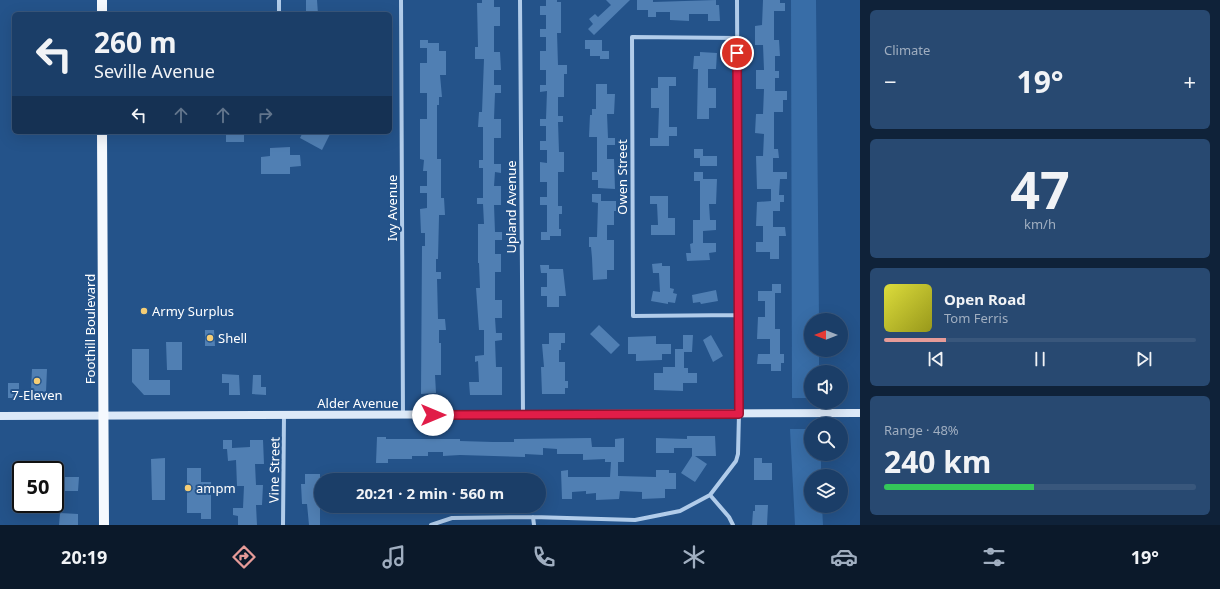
<!DOCTYPE html>
<meta charset="utf-8">
<style>
body{margin:0;font-family:"Noto Sans",sans-serif;background:#284971;color:#f1f3f6;height:100vh;display:flex;flex-direction:column;font-size:15px;white-space:nowrap}
*{box-sizing:border-box;margin:0}
p{font-size:13px;color:#a0aec0}
.icon{flex:none;width:22px;height:22px;fill:none;stroke:currentColor;stroke-width:2;stroke-linecap:round;stroke-linejoin:round}
.map{position:relative;flex:1;overflow:hidden}
.panel{display:flex;flex-direction:column;gap:10px;padding:10px;background:#0f2239;width:360px}
.panel>*{flex:none}
.guide{position:absolute;left:12px;top:12px;width:380px;height:122px;border-radius:6px;box-shadow:0 4px 16px #0002,0 0 0 1px #39577c;background:#1b3e68;color:#f1f3f6;overflow:hidden}
.needle{width:26px;rotate:270deg}
.buttons{position:absolute;left:804px;top:313px;display:grid;gap:8px}
.buttons a{display:grid;place-items:center;width:44px;height:44px;border-radius:50%;background:#1b3e68;box-shadow:0 4px 16px #0002,0 0 0 1px #39577c;font-size:20px}
.speed{position:absolute;left:12px;top:461px;display:flex;gap:8px;font-size:20px;font-weight:700;text-align:center}
.speed>*{display:grid;place-content:center;width:52px;height:52px;border-radius:50%;background:#1b3e68;box-shadow:0 4px 16px #0002,0 0 0 1px #39577c;line-height:1}
.speed .limit{border:2px solid #111;border-radius:6px;background:#fff;color:#111}
.pin{position:absolute;display:grid;place-items:center;width:34px;height:34px;color:#fff;margin:-17px;border:2px solid #fff;border-radius:50%;box-shadow:0 1px 4px #0007}
.me{position:absolute;width:44px;margin:-22px;rotate:90deg;stroke-linejoin:round;filter:drop-shadow(0 0 3px #0008)}
.turn{display:flex;align-items:center;gap:14px;height:84px;padding:0 16px;font-size:18px}
.turn .icon{width:52px;height:52px;stroke-width:2.5}
.turn b{display:block;font-size:28px;line-height:34px}
.lanes{display:flex;align-items:center;height:38px;padding:0 16px;background:#0003;justify-content:center;gap:20px;direction:ltr}
.lanes .off{opacity:.35}
.big{font-size:30px;font-weight:700;line-height:1.1}
.panel .card{flex:1;display:flex;flex-direction:column;justify-content:center;gap:6px;min-width:0;padding:0 14px;border-radius:6px;background:#284971}
.panel .dial{align-items:center;gap:0}
.dial b{font-size:52px;line-height:1}
.song{display:flex;align-items:center;gap:12px}
.cover{width:48px;height:48px;border-radius:6px;background:linear-gradient(135deg,hsl(60 70% 55%),hsl(60 70% 35%))}
.played{height:4px;border-radius:2px;background:linear-gradient(90deg,#e69b98 20%,#39577c 20%)}
.keys{display:flex;justify-content:space-around;direction:ltr}
.heat{display:flex;justify-content:space-between;align-items:center;font-size:22px;direction:ltr}
.charge{height:6px;border-radius:3px;background:linear-gradient(90deg,#34c759 48%,#39577c 0)}
.trip{position:absolute;left:314px;top:473px;width:232px;height:40px;border-radius:20px;background:#1b3e68;box-shadow:0 4px 16px #0002,0 0 0 1px #39577c;font-weight:700;line-height:40px;text-align:center}
.menu{display:flex;height:64px;justify-content:space-around;align-items:center;background:#0b192a;color:#a0aec0}
.menu .icon{width:28px;height:28px}
.menu .selected{color:#e69b98}
.menu b{font-size:18px;color:#f1f3f6}
main{display:flex;flex:1;min-height:0}
.map>svg:first-child{display:block}
.green{fill:#386da7}
.building{fill:#507fb3}
.lines{fill:none;stroke-linecap:round;stroke-linejoin:round}
.street{stroke:#b1ccea;stroke-width:4}
.secondary{stroke:#dce9f8;stroke-width:8}
.primary{stroke:#f5f9fe;stroke-width:10}
.route-casing{stroke:#92132f;stroke-width:10}
.route{stroke:#e11d48;stroke-width:7}
.poi-dot{fill:#f5cd75;stroke:#24538a;stroke-width:1.5}
.labels{text-anchor:middle;stroke-width:4;stroke-linejoin:round;paint-order:stroke}
.street-label{font-size:13px;fill:#fff;stroke:#24538a}
.poi-label{font-size:13px;fill:#fff;stroke:#24538a;text-anchor:start}
</style>
<main>
<div class="map">
<svg width="860" height="525" viewBox="0 0 860 525">
<rect width="100%" height="100%" fill="#24538a"/>
<path class="green" d="M791 0H816L819 320H811V350H819V372H811V398H792Z
M790 429H811V454H821V476H811V506H822L823 525H795Z"/>
<path class="building" d="M306 0H317L318 14H306Z
M482 0H494V7H500V26H494V52H500L501 70H494V85H501V93H495L494 119H501V138H494V164H501V173L495 172 494 186H501V205H494L495 232H502V240H495V254H501V272H495V300H502V318H495L496 333H502V340L495 341 496 367H502V395H470L469 382H479L478 361 475 362V356L484 355V330H479L476 288H480L479 263H478V224H484L483 204H477V198H483V168H479V160H483V127H478L479 112H482L484 59H475V47H478L477 3H482Z
M546 0H557V2H561V33H557L558 65H567V74H564V97H558V116H563V122H558L559 152H564V172H558V206H562V214H559V229H561V236H550V240H541V232H547V205H540V197H547V182H540V162L547 163V150H540V141H546V126H540V119H546L547 91 540 92V85H546V70H540V51H546V37H540V29H546V15H540V6H546Z
M606 0H630L594 35 588 29 593 24 589 19 595 14 598 17 611 5Z
M637 0H653V2L716 0V5H719L720 21H708V14H689V21L670 20V12H656V17H648V10H637Z
M763 0H780V3H785V11H774V40H779L780 56H775V71H779V78H775V91H787V100H783V112H774V149H778L779 158H773V172H787V179H780L779 195H784V202H780V211H773V227H785L786 236H779V259H770V252H756V242H763V226H756L757 202 771 201V189H757L756 156H763L764 134 755 133 756 114H763L764 89H756V70H764L763 45H755V26L762 25Z
M420 40H428V43H439V51H446V75H440L442 97H439V105H437V159H441V198H444L445 215H439V217L438 259H436V272H441V279H437L438 319H445L446 330H439V343H441V375H435L436 393 421 394 422 246H425V233H421L420 209 427 208V193H420V186H427V171H423L424 160 420 159V119H427V93H420V63H427V48H420Z
M585 40H602V51H609V59H600V56H590V49H585Z
M700 52 717 53 716 69H708V88H716V108H709V119H697L698 69H693L694 56H700Z
M658 77H676V86H669V127H677V136H669V146H650V138H658L659 108H651V88H658Z
M596 84H607V94H615L614 114H607L608 138H615V145H607V159H614L615 189 598 188V180H592V172H597V137H589L590 115H592V109H596Z
M226 132H244V142H226Z
M303 132H331L322 150 300 138Z
M290 147V155H300L301 166 290 167V174H261V157L270 156V148Z
M694 149H703V156H717V166H700V158H694Z
M694 172H703V179H717L716 204H709L710 220H716V230L703 231V243H716V252L709 253 710 260 687 261 686 253H691L690 244 693 243V220H700V181H694Z
M592 194H601V201H616V211H614V225H607V240H614V270H607V279L593 280 592 258 591 247H589V237H597L598 203 592 202Z
M650 196H668V218H675V235H651V225H658L657 204H650Z
M662 263V266H670V288L674 289 673 293 677 294 675 303 668 302V304L651 301 653 291 660 292 659 273H653L652 264Z
M540 265H549V269H563L566 296H559V307H547V296H541V287H547V273H541Z
M772 284H781V293H775V329H780V354H784V363H781V371H771V364H757L758 354H770V339H757L758 317H765V301H758V291H772Z
M716 290 718 301 701 304 700 302 693 303 692 295Z
M599 325 620 345 611 354 590 334Z
M205 330H214L215 346H205Z
M549 333H565V343H561V350H559V362H565V381H568V388H565V394H542L541 367H544L542 344H549Z
M683 335H693L692 352H684V368H688V373H697V383H683V391L654 390V373H663V367H675V349H683Z
M711 335 723 356 713 362 703 340Z
M656 336V344H671V354H662V360L636 361V354H628V337Z
M166 342H182V370H167Z
M132 349H149V380H170V395H144L132 382Z
M32 369H47L46 392 31 391Z
M222 374 239 375 240 395H229V383H222Z
M253 375H261V387H266V395L252 394Z
M8 383H19V398H8Z
M687 436H715L716 456H695L707 464 695 482 681 473 692 456V448H674V453H656V438L687 439Z
M377 437H386V439H460V441L493 442H514V439L591 438 592 447H615V439L624 438V462H618V476L656 477V470H669V473H676V489H665V498L642 499V492L620 491 619 499 596 500V493L586 494V491L572 492V499H562L561 471 568 470V477H610L611 462H605V459L583 460V454H557V449L543 448V455L525 454V457L460 455 443 456V452H428V456H412V459H388V463H376Z
M223 440H232V448L250 447V440H263L264 464H255L256 485H263L262 505H256L257 525H238V516L233 515V508H243L244 486H237L236 460 228 461 227 449H223Z
M165 458V500H152L151 459Z
M754 458H762V463H772V480H754Z
M187 468H201V482H211V519H201V513H187Z
M305 474H320V525H309L307 504H302L301 484H305Z
M55 477H79L78 491H55Z
M755 505H768L767 525H752L753 511H755Z
M60 513 78 514V525H59Z"/>
<g class="lines">
<path class="street" d="M279 0V14
M401 0 403 415
M520 0 523 414
M737 38 632 37 633 316 738 315
M710 495 729 517 733 525
M533 517 534 525
M283 525 284 415
M431 525 452 518 533 517 635 520 680 511 710 495 736 461 738 454 739 414 737 0"/>
<path class="secondary" d="M0 416 860 413"/>
<path class="primary" d="M102 0V14
M102 132 104 525"/>
</g>
<g class="lines">
<g class="route-casing">
<path id="route" d="M433 415 739 414 737 53"/>
</g>
<use href="#route" class="route"/>
</g>
<g class="poi-dot">
<circle cx="144" cy="311" r="4"/>
<circle cx="210" cy="338" r="4"/>
<circle cx="37" cy="381" r="4"/>
<circle cx="188" cy="488" r="4"/>
</g>
<g class="labels">
<g class="street-label">
<text transform="translate(622 177) rotate(-90)" y="5">Owen Street</text>
<text transform="translate(511 207) rotate(-90)" y="5">Upland Avenue</text>
<text transform="translate(392 208) rotate(-90)" y="5">Ivy Avenue</text>
<text transform="translate(90 329) rotate(-90)" y="5">Foothill Boulevard</text>
<text x="358" y="408">Alder Avenue</text>
<text transform="translate(274 470) rotate(-89)" y="5">Vine Street</text>
</g>
<g class="poi-label">
<text x="152" y="316">Army Surplus</text>
<text x="218" y="343">Shell</text>
<text x="37" y="400" text-anchor="middle">7-Eleven</text>
<text x="196" y="493">ampm</text>
</g>
</g>
</svg>
<div class="buttons">
<a><svg class="needle" viewBox="-14 -14 28 28"><path d="M0-13l5 13h-10z" fill="#e53935"/><path d="M0 13l5-13h-10z" fill="#a0aec0"/></svg></a>
<a><svg class="icon" aria-label="sound" viewBox="0 0 24 24"><path d="M4 9h4l5-4v14l-5-4H4zM17 9q2 3 0 6"/></svg></a>
<a><svg class="icon" aria-label="search" viewBox="0 0 24 24"><circle cx="10" cy="10" r="6"/><path d="M15 15l6 6"/></svg></a>
<a><svg class="icon" aria-label="layers" viewBox="0 0 24 24"><path d="M12 4l9 5-9 5-9-5zM3 14l9 5 9-5"/></svg></a>
</div>
<div class="speed"><div class="limit">50</div></div>
<div class="pin" style="left:737px;top:53px;background:#d93025"><svg class="icon" aria-label="arrive" viewBox="0 0 24 24"><path d="M6 21V4h12l-3 4 3 4H6"/></svg></div>
<svg class="me" style="left:433px;top:415px" viewBox="-20 -20 40 40"><circle r="19" fill="#fff"/><path d="M0-13L10 11 0 6-10 11z" fill="#e11d48"/></svg>
<div class="trip">20:21 · 2 min · 560 m</div>
<div class="guide">
<div class="turn"><svg class="icon" aria-label="left" viewBox="0 0 24 24"><path d="M17 20v-9H6M10 6l-5 5 5 5"/></svg><div><b>260 m</b>Seville Avenue</div></div>
<div class="lanes"><svg class="icon" aria-label="left" viewBox="0 0 24 24"><path d="M17 20v-9H6M10 6l-5 5 5 5"/></svg><svg class="icon off" aria-label="ahead" viewBox="0 0 24 24"><path d="M12 20V5M6 11l6-6 6 6"/></svg><svg class="icon off" aria-label="ahead" viewBox="0 0 24 24"><path d="M12 20V5M6 11l6-6 6 6"/></svg><svg class="icon off" aria-label="right" viewBox="0 0 24 24"><path d="M7 20v-9h11M14 6l5 5-5 5"/></svg></div>
</div>
</div>
<section class="panel">
<div class="card"><p>Climate</p>
<div class="heat"><a>−</a><b class="big">19°</b><a>+</a></div>
</div>
<div class="card dial"><b>47</b><p>km/h</p></div>
<div class="card">
<div class="song"><i class="cover"></i><div><b>Open Road</b><p>Tom Ferris</p></div></div>
<div class="played"></div>
<div class="keys"><svg class="icon" aria-label="previous" viewBox="0 0 24 24"><path d="M18 5L8 12l10 7zM5 5v14"/></svg><svg class="icon" aria-label="pause" viewBox="0 0 24 24"><path d="M8 5v14M16 5v14"/></svg><svg class="icon" aria-label="next" viewBox="0 0 24 24"><path d="M6 5l10 7-10 7zM19 5v14"/></svg></div>
</div>
<div class="card"><p>Range · 48%</p><b class="big">240 km</b><div class="charge"></div></div>
</section>
</main>
<nav class="menu">
<b>20:19</b>
<svg class="icon selected" aria-label="directions" viewBox="0 0 24 24"><path d="M12 3l9 9-9 9-9-9zM9 14v-3h6M13 9l2 2-2 2"/></svg>
<svg class="icon" aria-label="music" viewBox="0 0 24 24"><path d="M9 18V5l10-2v13"/><circle cx="6" cy="18" r="3"/><circle cx="16" cy="16" r="3"/></svg>
<svg class="icon" aria-label="phone" viewBox="0 0 24 24"><path d="M5 4h4l2 5-3 2q2 4 5 5l2-3 5 2v4C11 20 4 13 5 4z"/></svg>
<svg class="icon" aria-label="climate" viewBox="0 0 24 24"><path d="M12 3v18M4 7l16 10M4 17L20 7"/></svg>
<svg class="icon" aria-label="car" viewBox="0 0 24 24"><path d="M5 17H2v-5l4-1 3-4h7l3 4 3 1v5h-3M9 17h6M6 11h13"/><circle cx="7" cy="17" r="2"/><circle cx="17" cy="17" r="2"/></svg>
<svg class="icon" aria-label="filters" viewBox="0 0 24 24"><path d="M4 7h16M4 17h16"/><circle cx="9" cy="7" r="2"/><circle cx="15" cy="17" r="2"/></svg>
<b>19°</b>
</nav>
